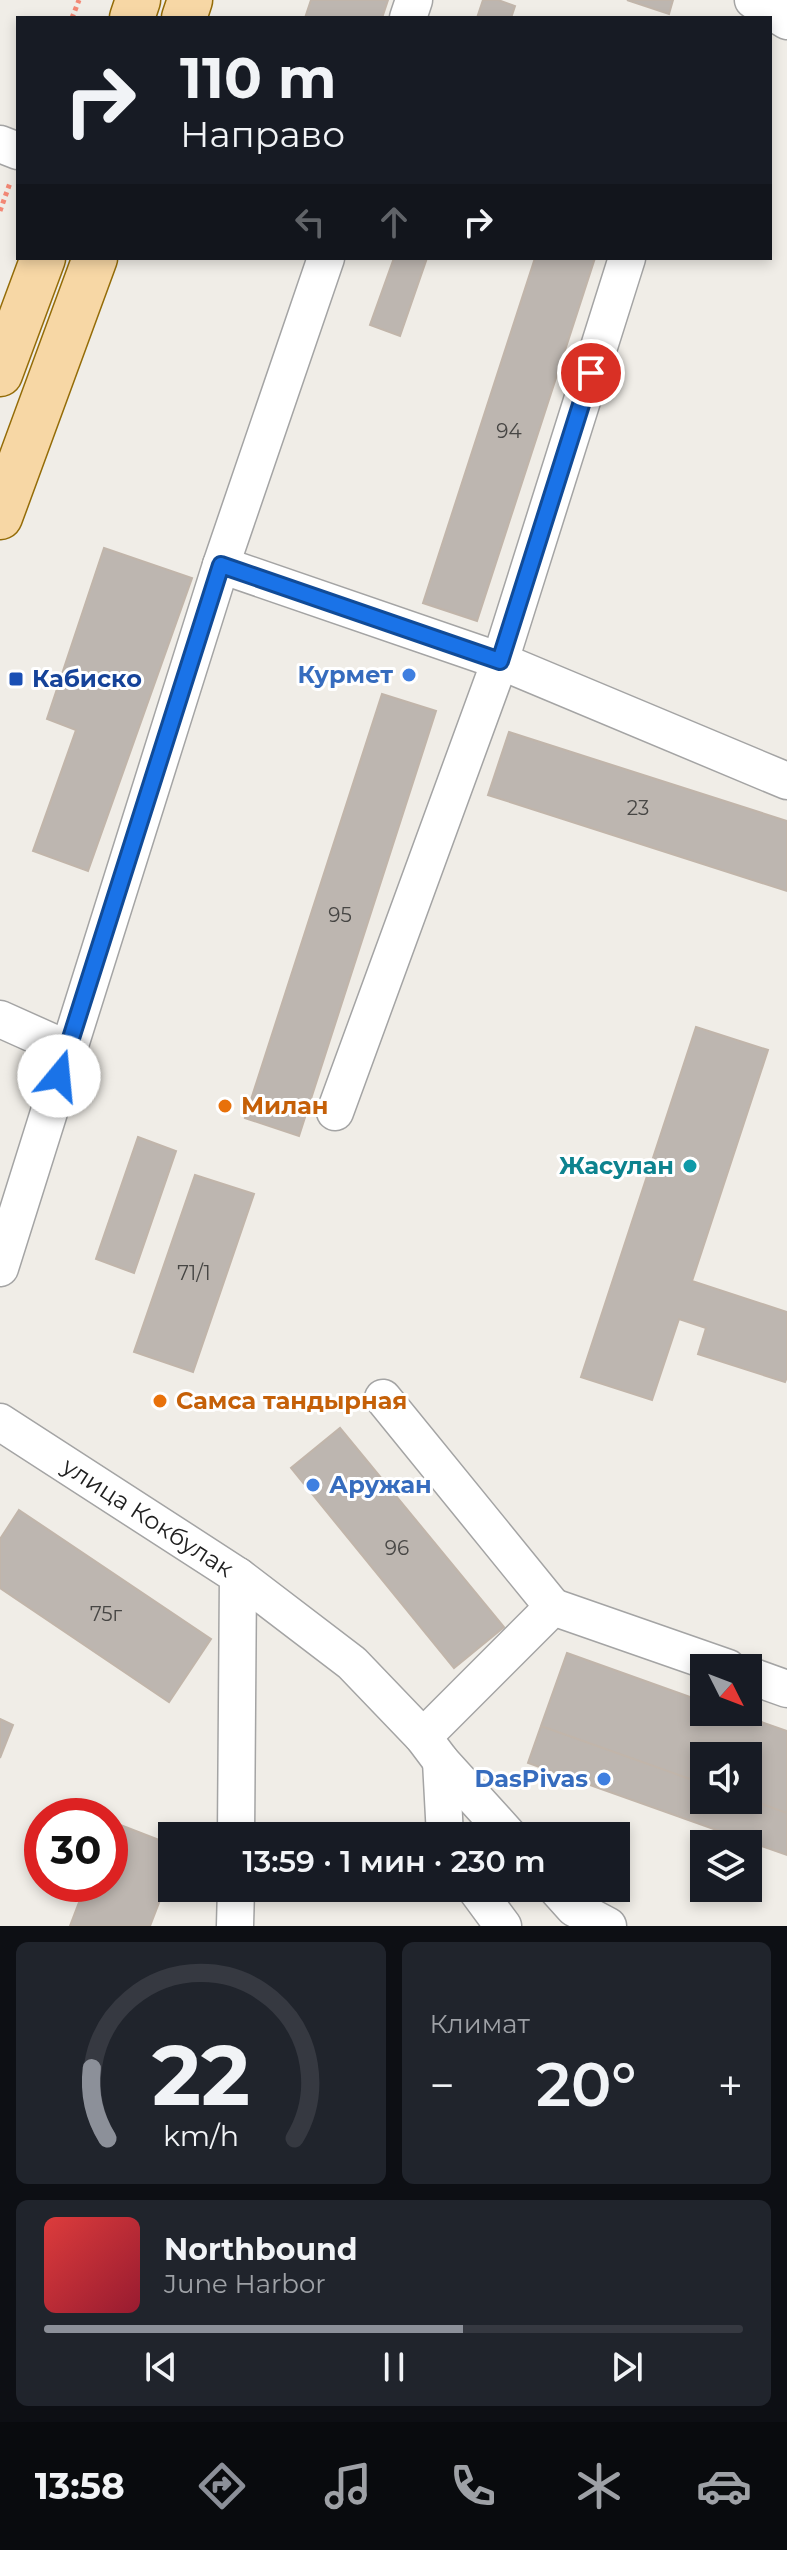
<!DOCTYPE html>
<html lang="ru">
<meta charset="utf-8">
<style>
body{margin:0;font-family:Montserrat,sans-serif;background:#20242c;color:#f1f3f6;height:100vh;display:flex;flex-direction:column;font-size:30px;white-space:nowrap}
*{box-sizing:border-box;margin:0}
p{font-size:26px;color:#9ea1a6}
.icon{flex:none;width:44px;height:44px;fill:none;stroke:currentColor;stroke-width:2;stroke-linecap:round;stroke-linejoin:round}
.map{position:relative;height:1926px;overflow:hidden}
.details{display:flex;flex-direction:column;gap:16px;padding:16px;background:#0d0f14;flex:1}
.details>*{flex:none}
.hud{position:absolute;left:16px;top:16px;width:756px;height:244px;border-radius:0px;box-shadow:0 4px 12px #0003;background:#171b24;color:#f1f3f6;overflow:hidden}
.needle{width:52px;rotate:132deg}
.tools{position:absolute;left:690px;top:1654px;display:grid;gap:16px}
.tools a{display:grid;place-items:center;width:72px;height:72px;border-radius:0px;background:#171b24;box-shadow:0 4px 12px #0003;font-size:40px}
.speed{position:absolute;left:24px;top:1798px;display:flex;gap:16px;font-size:40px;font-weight:700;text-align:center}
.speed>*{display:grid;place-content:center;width:104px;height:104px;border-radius:50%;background:#171b24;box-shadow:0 4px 12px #0003;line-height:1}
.speed .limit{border:12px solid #d22;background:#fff;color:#111}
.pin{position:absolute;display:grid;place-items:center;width:68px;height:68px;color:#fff;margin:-34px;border:4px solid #fff;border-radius:50%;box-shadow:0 2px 8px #0007}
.me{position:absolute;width:88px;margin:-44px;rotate:17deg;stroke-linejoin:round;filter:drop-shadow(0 0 6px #0008)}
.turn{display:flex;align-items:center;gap:28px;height:168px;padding:0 32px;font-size:36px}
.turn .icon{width:104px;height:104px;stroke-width:2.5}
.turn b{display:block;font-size:56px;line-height:68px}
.lanes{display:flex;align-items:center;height:76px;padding:0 32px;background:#0003;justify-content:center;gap:40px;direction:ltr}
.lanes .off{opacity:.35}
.big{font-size:60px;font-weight:600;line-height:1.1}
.details .card{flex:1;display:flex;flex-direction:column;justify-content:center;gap:12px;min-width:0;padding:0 28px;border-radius:12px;background:#20242c}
.details .dial{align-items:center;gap:0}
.dial svg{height:208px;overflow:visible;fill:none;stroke:#363941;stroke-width:7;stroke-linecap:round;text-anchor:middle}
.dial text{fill:#f1f3f6;stroke:none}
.song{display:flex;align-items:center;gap:24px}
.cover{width:96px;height:96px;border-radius:12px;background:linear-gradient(135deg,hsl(0 70% 55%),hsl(350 70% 35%))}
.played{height:8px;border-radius:4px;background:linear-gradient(90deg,#8c9099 60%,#363941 60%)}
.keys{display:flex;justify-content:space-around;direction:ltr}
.heat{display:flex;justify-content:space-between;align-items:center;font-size:44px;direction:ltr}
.details .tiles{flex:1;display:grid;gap:16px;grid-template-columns:1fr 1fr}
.card:last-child{grid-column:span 2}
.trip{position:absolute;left:158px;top:1822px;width:472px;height:80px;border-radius:0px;background:#171b24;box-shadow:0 4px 12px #0003;font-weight:600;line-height:80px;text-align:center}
.tabs{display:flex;height:128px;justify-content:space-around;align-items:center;background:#090b0e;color:#9ea1a6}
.tabs .icon{width:56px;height:56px}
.tabs .active{color:#8c9099}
.tabs b{font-size:36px;color:#f1f3f6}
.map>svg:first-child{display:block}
.building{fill:#bdb6b0;stroke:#c1b5aa;stroke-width:2}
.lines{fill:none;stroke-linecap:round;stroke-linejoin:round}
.minor-casing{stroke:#a4a4a4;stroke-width:39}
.major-casing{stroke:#946c08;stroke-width:47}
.path{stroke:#f38875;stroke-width:5;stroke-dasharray:4 4;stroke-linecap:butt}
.minor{stroke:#fff;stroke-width:36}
.major{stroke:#f7d7a5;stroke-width:44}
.route-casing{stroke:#114b97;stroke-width:20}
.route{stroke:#1a73e8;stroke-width:14}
.shop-dot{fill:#3f7fe0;stroke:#fff;stroke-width:3}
.transit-dot{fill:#1a4fb4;stroke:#fff;stroke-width:3}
.food-dot{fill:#e8710a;stroke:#fff;stroke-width:3}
.culture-dot{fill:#0f9aa8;stroke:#fff;stroke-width:3}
.labels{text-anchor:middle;stroke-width:6;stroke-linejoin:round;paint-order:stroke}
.number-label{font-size:20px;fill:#474644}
.shop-label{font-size:24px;font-weight:bold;fill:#366cbe;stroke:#fff;text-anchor:end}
.transit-label{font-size:24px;font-weight:bold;fill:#164399;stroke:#fff;text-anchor:start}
.food-label{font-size:24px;font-weight:bold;fill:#c56008;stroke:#fff;text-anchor:start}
.culture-label{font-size:24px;font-weight:bold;fill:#0d838f;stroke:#fff;text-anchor:end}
.street-label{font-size:24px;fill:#202020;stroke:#fff}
</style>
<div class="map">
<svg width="787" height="1926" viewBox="0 0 787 1926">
<rect width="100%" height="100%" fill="#f0ede7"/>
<path class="building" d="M311 0H388L382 18H305Z
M483 0H498L515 6 511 18H477Z
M627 0H673L669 14Z
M394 258H427L400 336 370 325Z
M535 258H595L477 621 423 603Z
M104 548 192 578 88 871 33 851 76 730 47 719Z
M382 694 436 711 299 1136 245 1118Z
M509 732 787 821V891L488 795Z
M696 1027 768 1050 692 1281 787 1312V1377L785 1382 698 1354 706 1328 679 1319 652 1400 581 1377Z
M138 1137 176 1151 134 1273 96 1259Z
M195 1175 254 1194 193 1372 134 1352Z
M340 1428 504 1627 454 1668 291 1468Z
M19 1510 211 1639 169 1702 0 1588V1539Z
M567 1653 704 1702V1712H733L787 1731V1813L748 1799V1756H704V1784L541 1726Z
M0 1719 13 1725 0 1758Z
M541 1726 704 1784V1800L748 1799 787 1813V1855L528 1763Z
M110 1821 172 1845V1869L150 1926H70L86 1884H110Z"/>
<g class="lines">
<g class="minor-casing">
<g id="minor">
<path d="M753 0 787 21"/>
<path d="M408 18 414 0"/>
<path d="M0 144 18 151"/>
<path d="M221 565 500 661 787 781"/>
<path d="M0 1019 67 1049"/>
<path d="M335 1112 500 661 627 258"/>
<path d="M0 1268 221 565 326 258"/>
<path d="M383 1398 553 1607"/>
<path id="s1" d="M0 1422 238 1576 236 1836"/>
<path d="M238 1576 352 1663 423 1737 441 1761 509 1836"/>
<path d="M748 1675 787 1689"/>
<path d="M423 1737 553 1607 728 1668"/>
<path d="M441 1761 445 1836"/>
<path d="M475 1888 503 1926"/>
<path d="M556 1888 574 1908 608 1926"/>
<path d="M235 1926 236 1888"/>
</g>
</g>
<g class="major-casing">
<path id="major" d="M132 18 138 0
M184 18 190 0
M0 374 43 258
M0 517 95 258"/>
</g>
<path class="path" d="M72 18 79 0
M0 211 10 183"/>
<use href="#minor" class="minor"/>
<use href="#major" class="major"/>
</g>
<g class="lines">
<g class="route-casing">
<path id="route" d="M59 1076 221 565 500 661 591 373"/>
</g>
<use href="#route" class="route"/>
</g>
<g class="shop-dot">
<circle cx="409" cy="675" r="8"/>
<circle cx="313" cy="1485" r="8"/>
<circle cx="604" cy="1779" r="8"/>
</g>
<rect class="transit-dot" x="8" y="671" width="16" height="16" rx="4"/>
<g class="food-dot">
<circle cx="225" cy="1106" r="8"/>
<circle cx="160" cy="1401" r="8"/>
</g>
<circle class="culture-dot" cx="690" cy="1166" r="8"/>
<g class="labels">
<g class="number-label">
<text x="509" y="438">94</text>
<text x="638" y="815">23</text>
<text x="340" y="922">95</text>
<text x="194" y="1280">71/1</text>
<text x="397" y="1555">96</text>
<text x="106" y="1621">75г</text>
</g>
<g class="shop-label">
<text x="393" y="683">Курмет</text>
<text x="329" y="1493" text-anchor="start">Аружан</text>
<text x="588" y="1787">DasPivas</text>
</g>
<g class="transit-label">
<text x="32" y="687">Кабиско</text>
</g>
<g class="food-label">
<text x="241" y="1114">Милан</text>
<text x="176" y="1409">Самса тандырная</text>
</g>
<g class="culture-label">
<text x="674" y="1174">Жасулан</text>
</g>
<g class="street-label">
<text dy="8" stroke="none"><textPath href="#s1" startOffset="176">улица Кокбулак</textPath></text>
</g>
</g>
</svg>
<div class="tools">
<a><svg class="needle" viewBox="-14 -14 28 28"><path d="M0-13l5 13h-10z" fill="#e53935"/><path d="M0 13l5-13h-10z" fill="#9ea1a6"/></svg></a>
<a><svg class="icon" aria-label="sound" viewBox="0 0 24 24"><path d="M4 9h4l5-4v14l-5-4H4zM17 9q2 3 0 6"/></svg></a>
<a><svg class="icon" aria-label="layers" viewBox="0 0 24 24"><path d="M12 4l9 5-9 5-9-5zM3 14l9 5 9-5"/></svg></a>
</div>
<div class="speed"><div class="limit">30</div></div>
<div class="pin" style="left:591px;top:373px;background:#d93025"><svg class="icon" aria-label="arrive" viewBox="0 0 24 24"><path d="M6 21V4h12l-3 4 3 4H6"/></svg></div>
<svg class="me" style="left:59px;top:1076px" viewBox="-20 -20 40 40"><circle r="19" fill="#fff"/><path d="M0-13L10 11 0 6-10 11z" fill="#1a73e8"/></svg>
<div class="trip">13:59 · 1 мин · 230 m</div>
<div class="hud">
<div class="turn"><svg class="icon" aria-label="right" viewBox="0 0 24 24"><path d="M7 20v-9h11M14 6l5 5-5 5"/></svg><div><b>110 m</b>Направо</div></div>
<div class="lanes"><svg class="icon off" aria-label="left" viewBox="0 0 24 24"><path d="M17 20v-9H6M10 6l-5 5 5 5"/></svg><svg class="icon off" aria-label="ahead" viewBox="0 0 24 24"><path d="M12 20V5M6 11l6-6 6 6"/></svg><svg class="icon" aria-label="right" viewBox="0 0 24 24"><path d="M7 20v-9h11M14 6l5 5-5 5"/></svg></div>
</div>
</div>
<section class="details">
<div class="tiles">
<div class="card dial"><svg viewBox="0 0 100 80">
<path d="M14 69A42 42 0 1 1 86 69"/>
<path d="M14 69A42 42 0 0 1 8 42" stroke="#8c9099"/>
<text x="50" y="56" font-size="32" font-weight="700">22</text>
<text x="50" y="72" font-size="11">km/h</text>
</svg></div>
<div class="card"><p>Климат</p>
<div class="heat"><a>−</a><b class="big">20°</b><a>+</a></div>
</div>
<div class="card">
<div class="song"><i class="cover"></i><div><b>Northbound</b><p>June Harbor</p></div></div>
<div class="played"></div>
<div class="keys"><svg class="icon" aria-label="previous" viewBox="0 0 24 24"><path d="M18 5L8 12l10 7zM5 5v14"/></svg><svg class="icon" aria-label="pause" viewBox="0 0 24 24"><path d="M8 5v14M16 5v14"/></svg><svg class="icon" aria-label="next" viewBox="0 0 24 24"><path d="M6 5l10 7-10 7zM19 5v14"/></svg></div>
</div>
</div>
</section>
<nav class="tabs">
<b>13:58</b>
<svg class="icon active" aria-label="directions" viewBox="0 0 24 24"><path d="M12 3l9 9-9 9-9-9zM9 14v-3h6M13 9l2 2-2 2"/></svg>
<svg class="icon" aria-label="music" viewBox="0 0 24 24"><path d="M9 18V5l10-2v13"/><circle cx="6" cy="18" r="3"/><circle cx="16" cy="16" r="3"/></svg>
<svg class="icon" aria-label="phone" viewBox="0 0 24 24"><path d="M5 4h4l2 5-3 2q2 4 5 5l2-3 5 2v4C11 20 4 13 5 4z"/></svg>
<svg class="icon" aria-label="climate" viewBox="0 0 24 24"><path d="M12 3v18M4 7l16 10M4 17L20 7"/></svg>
<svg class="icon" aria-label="car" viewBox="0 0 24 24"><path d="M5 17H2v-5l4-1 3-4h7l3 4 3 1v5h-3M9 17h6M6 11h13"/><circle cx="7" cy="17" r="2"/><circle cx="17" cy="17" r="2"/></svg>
</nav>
